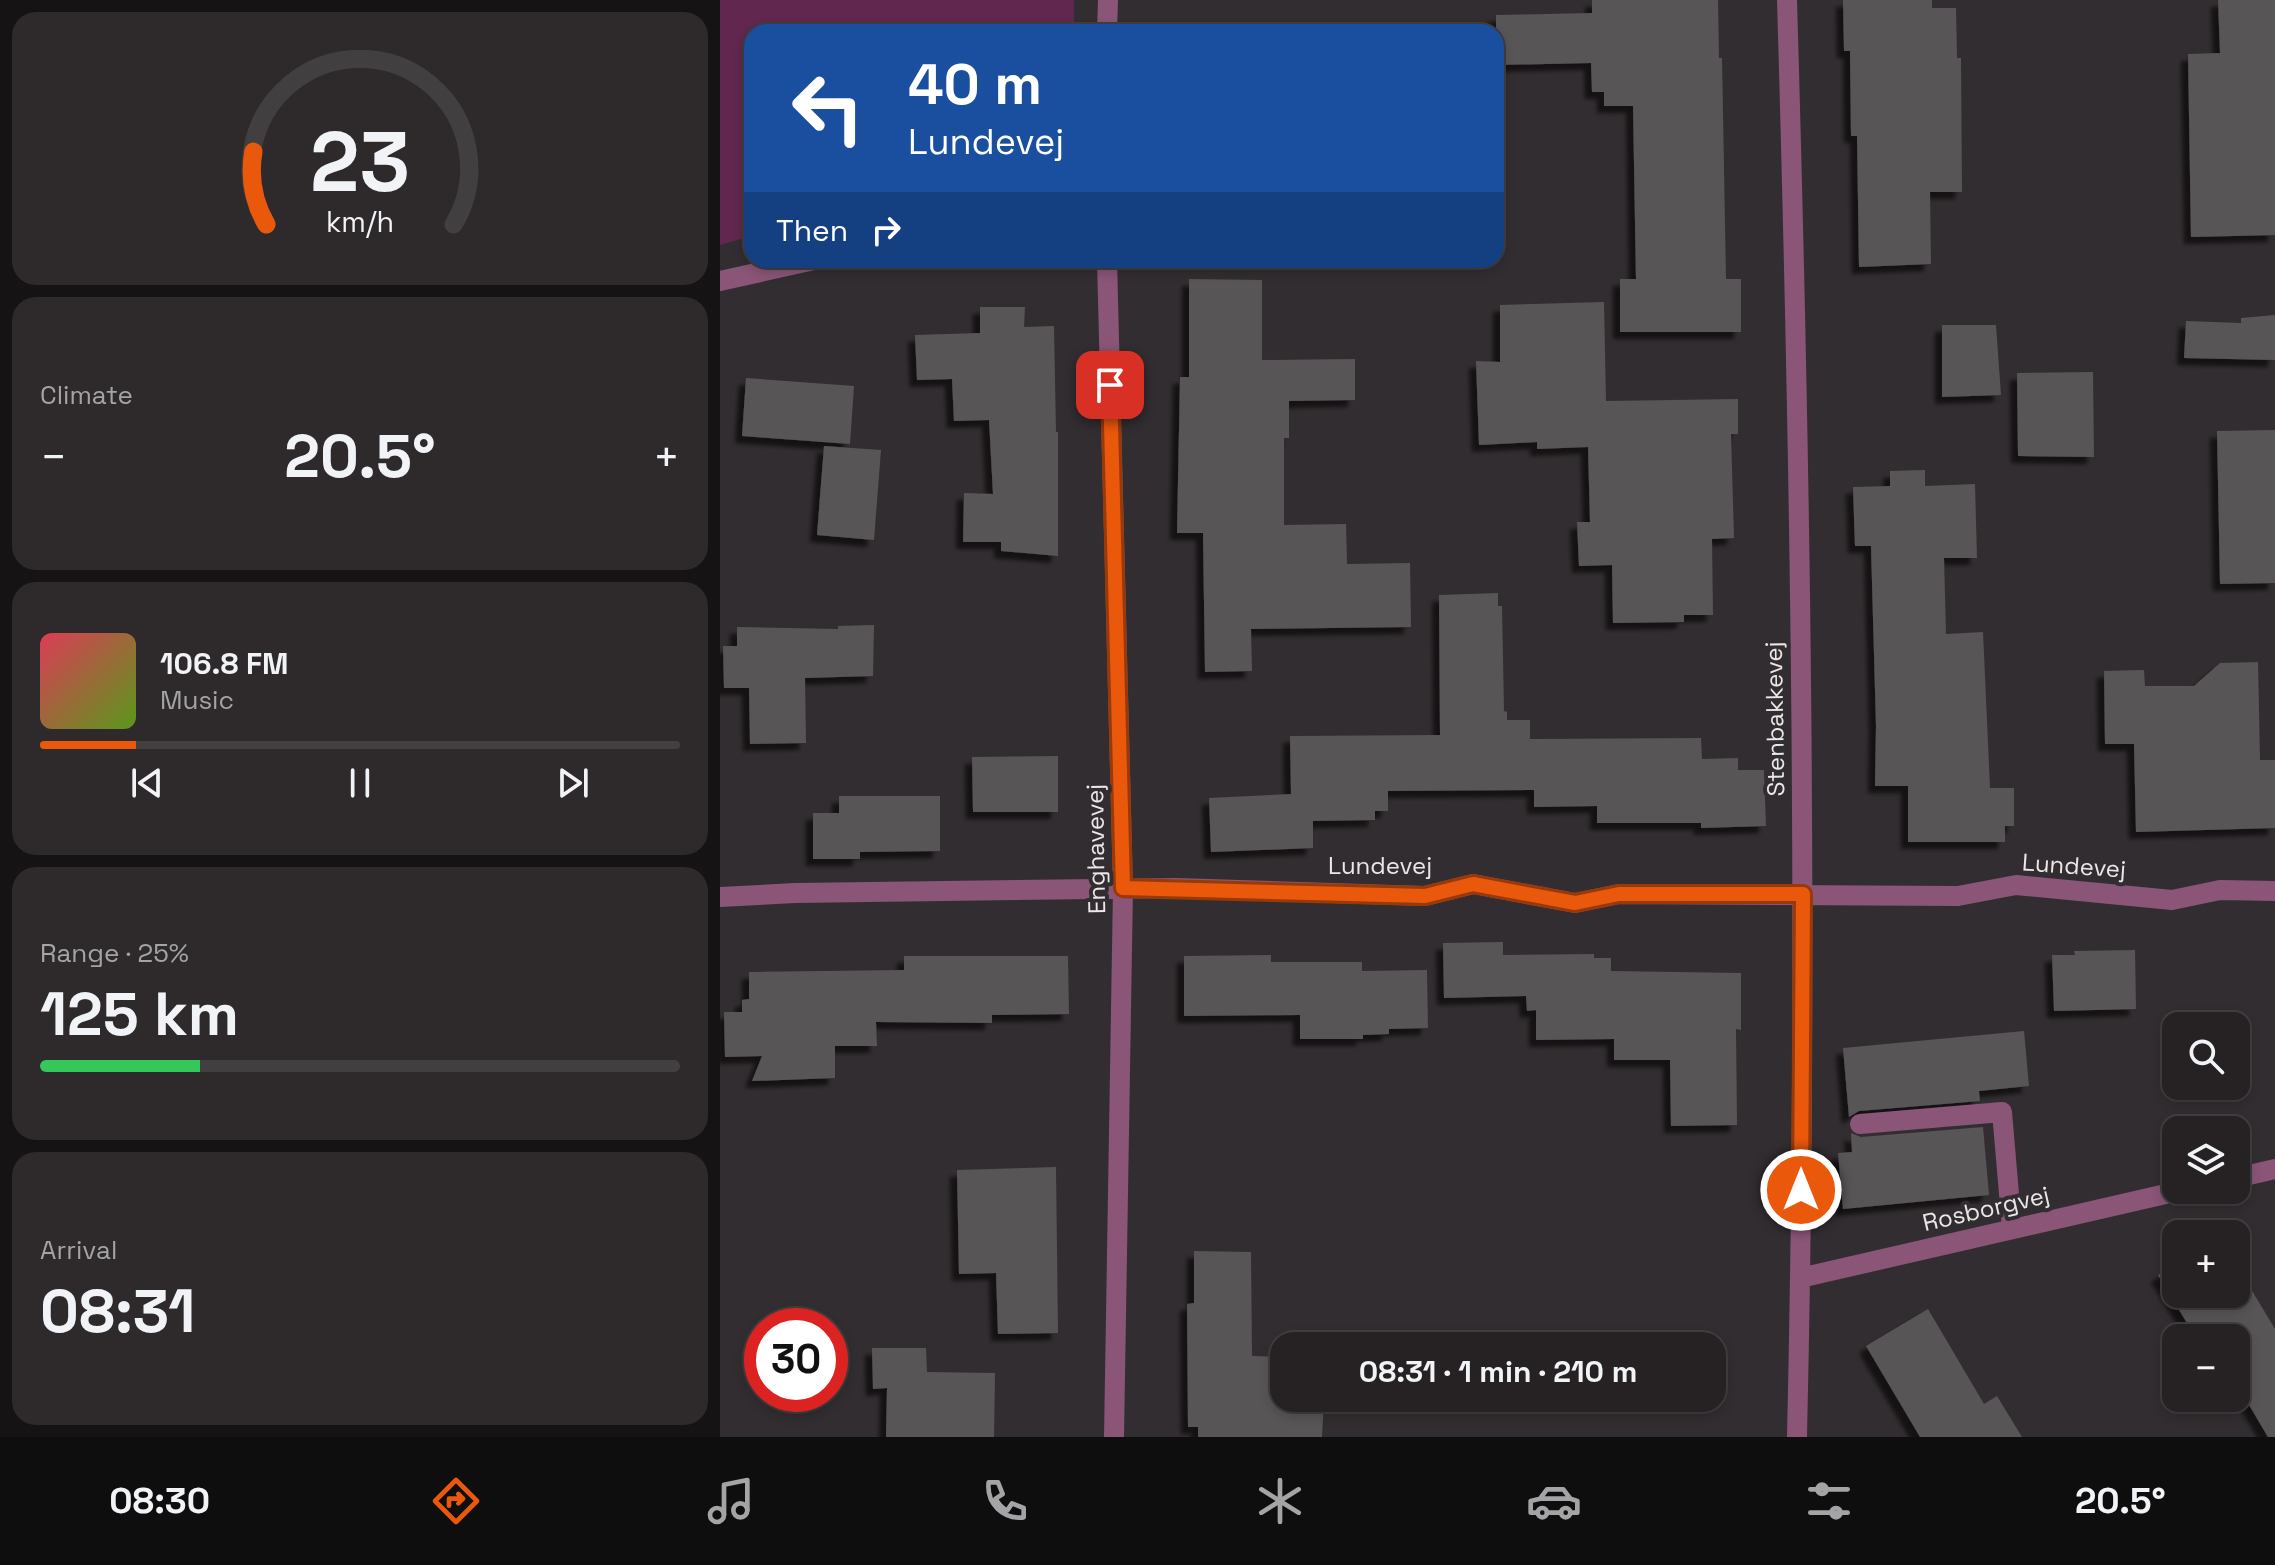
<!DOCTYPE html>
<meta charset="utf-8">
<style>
body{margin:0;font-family:"Space Grotesk",sans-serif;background:#2e2a2c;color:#f1f3f6;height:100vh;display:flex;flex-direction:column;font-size:30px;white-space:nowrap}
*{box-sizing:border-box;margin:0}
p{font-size:26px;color:#a4a4a6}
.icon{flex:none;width:44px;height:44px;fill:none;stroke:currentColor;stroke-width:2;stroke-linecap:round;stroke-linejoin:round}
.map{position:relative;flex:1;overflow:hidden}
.sheet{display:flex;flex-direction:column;gap:12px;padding:12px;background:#151314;width:720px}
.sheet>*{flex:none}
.hud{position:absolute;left:24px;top:24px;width:760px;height:244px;border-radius:24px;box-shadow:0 4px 12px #0003,0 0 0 2px #423f41;background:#1a4fa0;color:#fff;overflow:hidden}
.buttons{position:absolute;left:1442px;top:1012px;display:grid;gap:16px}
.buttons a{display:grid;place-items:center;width:88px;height:88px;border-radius:16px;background:#262224;box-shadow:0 4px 12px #0003,0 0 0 2px #423f41;font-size:40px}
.speed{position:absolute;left:24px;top:1308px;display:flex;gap:16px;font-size:40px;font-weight:700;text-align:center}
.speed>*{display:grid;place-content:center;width:104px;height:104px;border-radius:50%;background:#262224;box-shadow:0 4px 12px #0003,0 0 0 2px #423f41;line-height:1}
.speed .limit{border:12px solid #d22;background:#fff;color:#111}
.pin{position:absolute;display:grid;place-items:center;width:68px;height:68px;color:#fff;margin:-34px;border-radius:16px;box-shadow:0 4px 12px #0006}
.me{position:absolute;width:88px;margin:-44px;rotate:0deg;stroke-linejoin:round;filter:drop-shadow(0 0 6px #0008)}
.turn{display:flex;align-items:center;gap:28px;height:168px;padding:0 32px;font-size:36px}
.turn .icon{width:104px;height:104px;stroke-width:2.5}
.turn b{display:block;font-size:56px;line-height:68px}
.then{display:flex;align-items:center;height:76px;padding:0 32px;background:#0003;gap:16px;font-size:30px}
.big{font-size:60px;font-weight:700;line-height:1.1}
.sheet .tile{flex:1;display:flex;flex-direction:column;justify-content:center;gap:12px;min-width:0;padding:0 28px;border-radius:24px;background:#2e2a2c}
.sheet .dial{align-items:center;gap:0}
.dial svg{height:208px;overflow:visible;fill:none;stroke:#423f41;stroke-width:7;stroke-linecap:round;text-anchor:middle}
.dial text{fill:#f1f3f6;stroke:none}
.song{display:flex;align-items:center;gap:24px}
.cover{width:96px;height:96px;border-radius:12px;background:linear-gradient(135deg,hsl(350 70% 55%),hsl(90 70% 35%))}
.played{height:8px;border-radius:4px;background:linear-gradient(90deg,#ea580c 15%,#423f41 15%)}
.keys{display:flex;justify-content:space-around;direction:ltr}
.heat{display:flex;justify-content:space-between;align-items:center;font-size:44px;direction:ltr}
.charge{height:12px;border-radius:6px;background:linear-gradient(90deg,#34c759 25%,#423f41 0)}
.trip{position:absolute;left:550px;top:1332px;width:456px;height:80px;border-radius:24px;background:#262224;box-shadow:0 4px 12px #0003,0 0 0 2px #423f41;font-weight:700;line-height:80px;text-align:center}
.tabs{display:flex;height:128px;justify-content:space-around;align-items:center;background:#0f0e0e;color:#a4a4a6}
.tabs .icon{width:56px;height:56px}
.tabs .active{color:#ea580c}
.tabs b{font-size:36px;color:#f1f3f6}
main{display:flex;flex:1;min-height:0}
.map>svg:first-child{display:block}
.green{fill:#61274e}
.building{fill:#595457;filter:url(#shadow)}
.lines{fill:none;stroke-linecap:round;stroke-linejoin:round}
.minor{stroke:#8a5577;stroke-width:20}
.route-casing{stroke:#983908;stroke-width:20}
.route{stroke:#ea580c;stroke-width:14}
.labels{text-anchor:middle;stroke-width:8;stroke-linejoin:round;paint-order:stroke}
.street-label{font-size:24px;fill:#eae7e9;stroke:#322d30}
</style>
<main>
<section class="sheet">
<div class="tile dial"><svg viewBox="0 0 100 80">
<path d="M14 69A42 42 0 1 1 86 69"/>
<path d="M14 69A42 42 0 0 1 9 41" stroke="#ea580c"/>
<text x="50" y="56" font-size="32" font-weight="700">23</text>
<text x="50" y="72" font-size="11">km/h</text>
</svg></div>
<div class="tile"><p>Climate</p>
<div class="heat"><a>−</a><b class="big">20.5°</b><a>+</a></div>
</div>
<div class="tile">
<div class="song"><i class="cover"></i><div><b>106.8 FM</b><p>Music</p></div></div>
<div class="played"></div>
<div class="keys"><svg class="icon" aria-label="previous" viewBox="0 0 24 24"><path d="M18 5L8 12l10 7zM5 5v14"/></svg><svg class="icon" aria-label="pause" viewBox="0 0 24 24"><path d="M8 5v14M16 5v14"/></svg><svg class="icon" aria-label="next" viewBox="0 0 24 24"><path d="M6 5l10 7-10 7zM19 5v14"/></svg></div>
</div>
<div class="tile"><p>Range · 25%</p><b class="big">125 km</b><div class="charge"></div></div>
<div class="tile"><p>Arrival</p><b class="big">08:31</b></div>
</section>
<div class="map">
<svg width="1555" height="1437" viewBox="0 0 1555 1437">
<defs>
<filter id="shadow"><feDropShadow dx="-7" dy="7" stdDeviation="2" flood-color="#0009"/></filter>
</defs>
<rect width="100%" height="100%" fill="#322d30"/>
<path class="green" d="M0 0H354V32H32V236L0 245Z"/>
<path class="building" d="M872 0H998L999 58H1002L1006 279H1021V332H900V279H916L913 106H884V92H872L871 63 776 65V15L872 13Z
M1123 0H1212V8H1236L1237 58H1241L1242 192H1210L1211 264 1139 267 1137 136H1131L1130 51H1124Z
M1498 0H1555V235L1471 237 1468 54 1500 53Z
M469 279 542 280V360L635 359V400L569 401V438H564V525L626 524 627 564 690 563 691 627 531 629 532 671 485 672 483 533H457L460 377H469Z
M884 302 886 401 1018 399V434H1011L1014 538 992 539 993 615H964V622L893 623 892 565 859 566 857 522H870L868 447 817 449V442L759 445 756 361 780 362V305Z
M260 307H305L304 327 334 326 336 432H338V556L281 551V542H243L244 493 273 494 269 420 234 421 232 379 197 380 195 335 260 333Z
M1555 315V360L1464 358 1466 321 1521 323V318Z
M1222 325H1276L1281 395 1222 397Z
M1373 372 1374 457 1298 456 1297 373Z
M26 378 134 386 130 444 22 436Z
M1555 430V583L1500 584 1497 431Z
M104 446 161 450 154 540 97 535Z
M1205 470V486L1255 484 1257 558H1224L1226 634 1263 632 1270 788H1294V826H1285V842H1188V786H1155L1156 726 1151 546H1135L1133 487 1170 486V471Z
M778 593V606H782L784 711 787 712V720H810V739L981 738 982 759 1018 758V770H1044L1046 826 981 828V823H877V806L814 807V790L668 791V811H655V820L593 821V848L491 852 489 798 571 794 570 736 720 735 719 595Z
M154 625 153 676 85 678 86 743 30 744 29 688H4L3 646H17V627L118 629V626Z
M1538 662 1540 760H1555V828L1416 832 1414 744H1385L1384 671 1424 670 1425 686H1474L1500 663Z
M338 756V812H253L252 757Z
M119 796H220V851L140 852V859H93V813H119Z
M783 942V955L874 954V958H891V971L1021 973V1030L1016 1029 1017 1125 951 1126 950 1060H894V1039L816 1040V1010L807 1011 806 996 724 998 723 943Z
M1415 950 1416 1009 1334 1011 1332 955H1355L1354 951Z
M551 955V962H642V971L707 970 708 1028 669 1029V1034L643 1035V1039H580V1015L464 1016V956Z
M184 956H348L349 1014 272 1015V1023L156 1022 157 1046H115V1078L32 1081 42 1056 5 1057 4 1012H22V1000L29 999V972L184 970Z
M1304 1031 1309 1086 1259 1091 1260 1101 1139 1111 1129 1117 1123 1048Z
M1263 1127 1269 1195 1123 1209 1118 1153 1132 1152 1131 1133 1141 1137Z
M336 1167 338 1333 278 1334 276 1273 239 1274 237 1170Z
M474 1251 531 1252 532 1356 564 1357V1398H604L602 1437H478V1427H468L467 1304 474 1303Z
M1516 1264 1555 1329V1437H1548L1516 1383V1338H1476L1438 1275 1456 1265V1294H1516Z
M1208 1309 1264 1404 1277 1396 1302 1437H1200L1146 1346Z
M152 1348H206L207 1372 275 1373 274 1437H166L167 1388 153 1389Z"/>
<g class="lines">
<path class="minor" d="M1067 0C1081 479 1088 958 1077 1437
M387 32 388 0
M387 260 403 888 394 1437
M0 281 94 260
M0 897 75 893 456 888 705 896 753 884 855 903 899 894 1238 896 1296 885 1452 900 1500 890 1555 891
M1140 1124 1282 1112 1292 1229
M1516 1178 1555 1169
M1080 1278 1463 1190"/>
</g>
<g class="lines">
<g class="route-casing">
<path id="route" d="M390 385 403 888 705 896 753 884 855 903 899 894H1083L1081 1190"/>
</g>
<use href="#route" class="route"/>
</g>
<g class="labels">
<g class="street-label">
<text transform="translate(1055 719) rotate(-91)" y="8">Stenbakkevej</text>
<text transform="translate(376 849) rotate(-91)" y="8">Enghavevej</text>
<text x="660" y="874">Lundevej</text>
<text transform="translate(1354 866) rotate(4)" y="8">Lundevej</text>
<text transform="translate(1266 1209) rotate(-13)" y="8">Rosborgvej</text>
</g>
</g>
</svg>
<div class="buttons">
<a><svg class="icon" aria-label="search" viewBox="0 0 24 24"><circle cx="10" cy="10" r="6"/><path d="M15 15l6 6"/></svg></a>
<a><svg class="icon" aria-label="layers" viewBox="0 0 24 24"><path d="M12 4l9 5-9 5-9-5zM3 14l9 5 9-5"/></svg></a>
<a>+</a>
<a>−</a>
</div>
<div class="speed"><div class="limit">30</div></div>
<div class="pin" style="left:390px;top:385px;background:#d93025"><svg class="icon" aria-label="arrive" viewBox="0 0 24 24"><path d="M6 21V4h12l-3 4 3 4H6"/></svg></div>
<svg class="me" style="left:1081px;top:1190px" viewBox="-20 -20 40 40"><circle r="17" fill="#ea580c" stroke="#fff" stroke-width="3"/><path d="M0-11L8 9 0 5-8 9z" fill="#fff"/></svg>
<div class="trip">08:31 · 1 min · 210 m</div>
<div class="hud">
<div class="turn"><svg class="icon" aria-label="left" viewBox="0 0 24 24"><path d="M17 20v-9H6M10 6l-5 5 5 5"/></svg><div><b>40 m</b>Lundevej</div></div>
<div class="then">Then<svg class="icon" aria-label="right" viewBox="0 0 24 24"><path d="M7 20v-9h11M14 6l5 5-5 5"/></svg></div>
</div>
</div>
</main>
<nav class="tabs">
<b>08:30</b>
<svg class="icon active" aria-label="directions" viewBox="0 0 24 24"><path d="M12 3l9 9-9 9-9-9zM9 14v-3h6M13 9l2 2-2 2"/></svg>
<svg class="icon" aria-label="music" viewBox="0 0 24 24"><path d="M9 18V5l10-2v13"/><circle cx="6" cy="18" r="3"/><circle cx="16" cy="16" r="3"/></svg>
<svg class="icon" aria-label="phone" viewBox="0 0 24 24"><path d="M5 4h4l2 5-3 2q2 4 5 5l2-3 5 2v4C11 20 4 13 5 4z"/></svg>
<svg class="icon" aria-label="climate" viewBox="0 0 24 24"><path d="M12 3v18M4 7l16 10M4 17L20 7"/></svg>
<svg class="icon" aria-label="car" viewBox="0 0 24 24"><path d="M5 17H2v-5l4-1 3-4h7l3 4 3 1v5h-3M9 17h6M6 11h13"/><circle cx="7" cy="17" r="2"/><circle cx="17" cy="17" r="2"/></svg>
<svg class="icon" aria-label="filters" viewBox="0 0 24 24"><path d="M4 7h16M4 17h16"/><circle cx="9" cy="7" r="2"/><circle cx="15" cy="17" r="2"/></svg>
<b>20.5°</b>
</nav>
